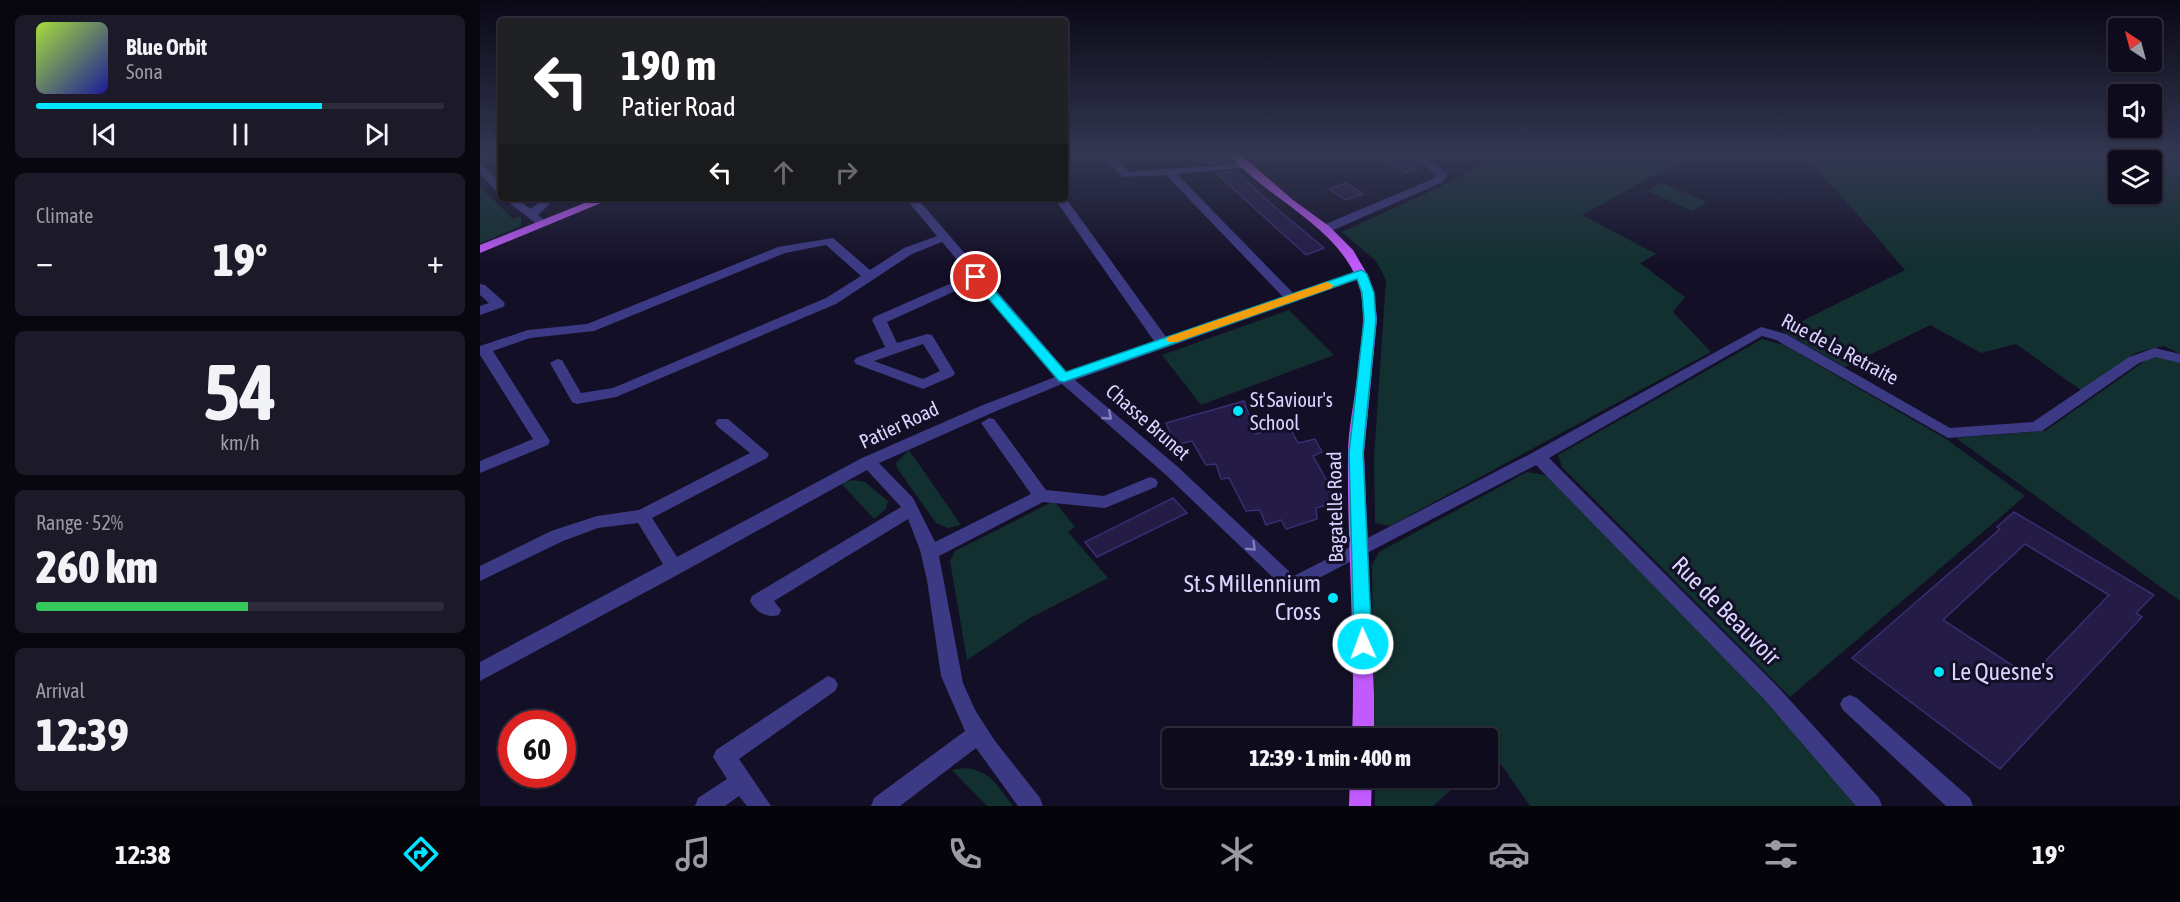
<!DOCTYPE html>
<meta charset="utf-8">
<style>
body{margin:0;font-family:"Asap Condensed",sans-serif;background:#1c1929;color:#f1f3f6;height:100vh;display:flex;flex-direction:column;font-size:22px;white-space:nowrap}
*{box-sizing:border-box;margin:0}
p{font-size:20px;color:#9b9ba3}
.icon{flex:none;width:33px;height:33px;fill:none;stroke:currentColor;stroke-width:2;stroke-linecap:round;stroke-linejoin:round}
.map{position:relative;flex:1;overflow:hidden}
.sheet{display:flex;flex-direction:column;gap:15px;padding:15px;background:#08060f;width:480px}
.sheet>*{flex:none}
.banner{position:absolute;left:18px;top:18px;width:570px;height:183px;border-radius:6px;box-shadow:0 2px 4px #0004,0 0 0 2px #2e2b3b;background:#202124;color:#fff;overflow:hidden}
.needle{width:39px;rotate:324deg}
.controls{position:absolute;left:1628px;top:18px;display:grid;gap:12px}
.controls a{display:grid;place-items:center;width:54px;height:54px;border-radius:6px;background:#0e0b1c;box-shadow:0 2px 4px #0004,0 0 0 2px #2e2b3b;font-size:30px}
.speed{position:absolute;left:18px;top:710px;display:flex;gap:12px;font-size:30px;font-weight:700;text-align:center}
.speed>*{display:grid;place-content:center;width:78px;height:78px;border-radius:50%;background:#0e0b1c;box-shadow:0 2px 4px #0004,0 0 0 2px #2e2b3b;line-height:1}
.speed .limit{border:9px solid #d22;background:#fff;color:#111}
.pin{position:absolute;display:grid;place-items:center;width:51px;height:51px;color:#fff;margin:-26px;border:3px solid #fff;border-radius:50%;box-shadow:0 2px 6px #0007}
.me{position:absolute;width:66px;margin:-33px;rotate:358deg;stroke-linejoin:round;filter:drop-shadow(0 0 4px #0008)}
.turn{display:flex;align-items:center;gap:21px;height:126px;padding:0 24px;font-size:27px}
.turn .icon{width:78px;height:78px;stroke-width:2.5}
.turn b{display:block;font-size:42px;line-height:51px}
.lanes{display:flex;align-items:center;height:57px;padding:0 24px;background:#0003;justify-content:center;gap:30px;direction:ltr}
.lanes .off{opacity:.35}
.big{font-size:45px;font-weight:800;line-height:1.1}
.sheet .tile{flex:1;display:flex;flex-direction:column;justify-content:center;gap:9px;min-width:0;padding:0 21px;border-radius:9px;background:#1c1929}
.sheet .dial{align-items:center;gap:0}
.dial b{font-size:78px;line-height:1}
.song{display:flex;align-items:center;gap:18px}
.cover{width:72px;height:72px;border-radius:9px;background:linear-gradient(135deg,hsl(80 70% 55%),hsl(240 70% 35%))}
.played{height:6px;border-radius:3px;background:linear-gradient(90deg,#00e5ff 70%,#2e2b3b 70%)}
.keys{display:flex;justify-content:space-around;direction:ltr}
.heat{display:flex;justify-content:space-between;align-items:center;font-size:33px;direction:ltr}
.charge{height:9px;border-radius:4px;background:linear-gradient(90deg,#34c759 52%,#2e2b3b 0)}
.trip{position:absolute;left:682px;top:728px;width:336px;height:60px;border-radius:6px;background:#0e0b1c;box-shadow:0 2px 4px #0004,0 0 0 2px #2e2b3b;font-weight:800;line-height:60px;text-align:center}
.tabs{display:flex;height:96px;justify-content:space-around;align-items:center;background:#06040b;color:#9b9ba3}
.tabs .icon{width:42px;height:42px}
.tabs .selected{color:#00e5ff}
.tabs b{font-size:27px;color:#f1f3f6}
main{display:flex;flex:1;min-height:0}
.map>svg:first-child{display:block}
.green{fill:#12302f;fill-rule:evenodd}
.building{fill:#241b47;stroke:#3b2d73;stroke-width:1.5;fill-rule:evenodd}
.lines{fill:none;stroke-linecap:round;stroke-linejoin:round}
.minor{fill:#3d3a85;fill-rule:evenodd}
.major{fill:#c25bff;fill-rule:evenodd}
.oneway{stroke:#837fbc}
.route{fill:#00e5ff;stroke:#0095a6;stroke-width:1.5}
.slow{fill:#f59e0b}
.poi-dot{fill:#00e5ff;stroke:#130f26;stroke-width:2}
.labels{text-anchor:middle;stroke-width:6;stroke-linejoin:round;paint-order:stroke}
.street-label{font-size:20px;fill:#d9d4ff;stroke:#130f26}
.poi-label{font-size:20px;fill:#d9d4ff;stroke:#130f26;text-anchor:start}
.near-poi-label{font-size:24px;fill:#d9d4ff;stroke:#130f26;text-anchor:end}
.near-street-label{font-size:24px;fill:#d9d4ff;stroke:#130f26}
</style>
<main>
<section class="sheet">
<div class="tile">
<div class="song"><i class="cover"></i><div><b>Blue Orbit</b><p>Sona</p></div></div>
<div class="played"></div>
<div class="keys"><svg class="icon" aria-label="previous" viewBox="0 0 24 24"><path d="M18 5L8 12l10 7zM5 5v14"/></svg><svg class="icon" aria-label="pause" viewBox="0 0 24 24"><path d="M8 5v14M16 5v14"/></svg><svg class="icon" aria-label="next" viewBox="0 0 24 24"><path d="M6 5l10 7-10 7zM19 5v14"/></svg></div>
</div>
<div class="tile"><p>Climate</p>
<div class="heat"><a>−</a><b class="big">19°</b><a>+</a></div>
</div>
<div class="tile dial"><b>54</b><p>km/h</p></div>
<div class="tile"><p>Range · 52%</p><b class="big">260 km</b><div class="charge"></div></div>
<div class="tile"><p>Arrival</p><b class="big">12:39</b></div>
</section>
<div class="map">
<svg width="1700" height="806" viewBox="0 0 1700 806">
<rect width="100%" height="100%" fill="#130f26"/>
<path class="green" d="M1021 153H1215L1102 215 1176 254 1160 263 1205 297 1193 312 1231 352 910 526 895 523 894 457 906 280 896 261 862 232 973 181Z
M1320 153H1700V354L1684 346 1655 353 1602 391 1536 344 1501 353 1450 325 1365 367 1302 331 1425 270 1357 191ZM1638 160H1671V194H1638Z
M1182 183 1227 202 1212 211 1167 191Z
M0 187 33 219 41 216V226L0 244Z
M809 310 854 355 721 405 682 355Z
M1282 339 1304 345 1466 439 1545 496 1310 697 1082 467 1078 455Z
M1672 356H1683L1700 363V601L1476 438 1565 431Z
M429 450 481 525 468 528 456 523 417 468 416 463Z
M1047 472 1071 476 1303 715 1381 806H1050L1013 753 1008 757V738H894L892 565 899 552Z
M373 480 385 482 408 501 406 509 394 519 361 483Z
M574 501 595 527 588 532 628 578 550 618 487 660 470 561 475 551Z
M484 768C511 770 517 786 533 806H507L472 770Z
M895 777H985L953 806H895Z"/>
<path class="building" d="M713 153H735L746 162 726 164Z
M893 153H926L942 167 926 173Z
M756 171 795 207 844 248 826 255 736 173Z
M866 183 883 194 866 200 849 189Z
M764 401 776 434 808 424 818 443 835 439 842 452 833 456 859 502 836 508 837 519 806 529 801 520 786 525 780 510 766 511 749 478 741 479 736 464 726 465 712 441 695 445 686 423Z
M693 498 707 513 617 557 605 542Z
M1534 512 1674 595 1656 613 1662 617 1520 769 1372 658 1520 529 1517 527ZM1545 544 1629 595 1550 677 1463 620Z"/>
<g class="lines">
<path class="minor" d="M620 153H631L649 172 768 163 769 165 764 168 697 174 813 293 877 271 881 270 887 274 885 277 595 380 698 467 814 576 1052 453 1281 327 1306 334 1470 428 1553 422 1649 357 1675 348 1700 354V363L1676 357 1659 363 1562 431 1468 438 1296 340 1282 336 1069 458 1298 687 1399 798 1402 806H1376L1284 699 1056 465 812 592 806 590 686 475 582 384 514 412 399 463 433 498 455 542 551 494 501 423 509 418 514 419 566 490 624 496 670 477 676 479 678 483 676 487 625 508 563 502 459 556 483 683 495 710 515 741 560 798 563 806H538L496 748 420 806H391L394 798 485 731 461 676 447 580 440 550 428 519 294 601 301 610 299 615C287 619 275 611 270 601L272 596 421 507 387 470 201 573 0 681V662L183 564 158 523 118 528 83 541 0 581V566L71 531 117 516 159 510 270 453 238 427 235 423 238 419H248L289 454 287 458 172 518 197 557 382 458 503 405 575 377 495 282 407 322 417 343 447 334 452 335 475 373 473 376 443 389 376 364 374 361 376 358 405 347 392 320 394 317 490 275 462 242 432 254 356 304 136 397 97 404 92 402 70 363 77 359 82 360 101 393 133 388 346 298 381 276 346 245 305 253 114 331 50 338 13 351 70 441 68 445 0 473V461L53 439 0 355V346L48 330 107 324 298 247 353 238 390 270 424 248 457 236 425 198H437L587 372 674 341 574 198 585 197 686 337 803 297 686 175 642 177ZM443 344 460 371 443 379 394 361Z
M928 153H940L968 174 963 182 849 232H841V226L955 178 957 175Z
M0 165 4 166 21 184V193L17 192 0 174Z
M23 198H36L51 209 57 204V198H69V205L58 215 68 223 62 227 58 225Z
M0 284 5 285 23 301 25 304 23 307 0 315V306L9 303 0 295Z
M348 676 355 679 358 685 355 691 259 759 291 806H267L259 796 245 806H215L218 798 247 779 233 757 236 750Z
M1370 695 1377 698 1490 798 1493 806H1466L1363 710 1360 704 1363 698Z"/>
<path class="major" d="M748 153H759L813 200 849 226 873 250 887 274 894 293 897 319 884 453 894 695V738H872C876 644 867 550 868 455 868 430 874 404 877 378 880 343 891 304 873 271 847 221 784 196 748 153Z
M117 198H133L0 253V245Z
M870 777H892L891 806H869Z"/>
</g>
<defs><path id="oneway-chevron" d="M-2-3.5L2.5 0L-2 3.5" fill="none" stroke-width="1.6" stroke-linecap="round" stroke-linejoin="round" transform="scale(1.5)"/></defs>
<g class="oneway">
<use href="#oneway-chevron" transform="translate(628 416) rotate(41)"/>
<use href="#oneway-chevron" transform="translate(772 547) rotate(44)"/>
</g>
<linearGradient id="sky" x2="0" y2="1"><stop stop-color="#0a0815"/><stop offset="0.58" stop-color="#333752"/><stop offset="1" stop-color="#333752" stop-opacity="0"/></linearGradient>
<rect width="1700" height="266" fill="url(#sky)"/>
<path class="route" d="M881 270 887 274 894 293 896 320 883 453 892 644 889 650 883 652 877 650 874 644 869 453 884 320 882 293 877 279 584 382 579 381 490 277 492 274H500L586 372Z"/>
<path class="slow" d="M847 282 853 285 852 288 697 342H688L686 340 688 337Z"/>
<g class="poi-dot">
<circle cx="758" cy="411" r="6"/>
<circle cx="853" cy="598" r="6"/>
<circle cx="1459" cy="672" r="6"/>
</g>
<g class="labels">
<g class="street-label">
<text transform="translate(1360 349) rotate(28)" y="7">Rue de la Retraite</text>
<text transform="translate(668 422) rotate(41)" y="7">Chasse Brunet</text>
<text transform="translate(419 425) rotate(-25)" y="7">Patier Road</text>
<text transform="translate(855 507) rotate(-91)" y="7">Bagatelle Road</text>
</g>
<g class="poi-label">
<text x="770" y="407">St Saviour's<tspan x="770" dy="23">School</tspan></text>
</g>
<g class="near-poi-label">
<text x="841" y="592">St.S Millennium<tspan x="841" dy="28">Cross</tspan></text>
<text x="1471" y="680" text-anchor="start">Le Quesne's</text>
</g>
<g class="near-street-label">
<text transform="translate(1246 611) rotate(45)" y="8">Rue de Beauvoir</text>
</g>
</g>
</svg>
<div class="controls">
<a><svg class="needle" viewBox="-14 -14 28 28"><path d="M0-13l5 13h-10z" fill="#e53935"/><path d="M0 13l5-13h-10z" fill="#9b9ba3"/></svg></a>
<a><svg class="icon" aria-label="sound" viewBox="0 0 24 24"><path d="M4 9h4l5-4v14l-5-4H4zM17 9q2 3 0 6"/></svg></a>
<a><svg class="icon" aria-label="layers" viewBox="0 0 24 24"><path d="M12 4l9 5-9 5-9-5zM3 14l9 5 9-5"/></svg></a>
</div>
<div class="speed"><div class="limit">60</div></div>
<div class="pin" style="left:496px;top:277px;background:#d93025"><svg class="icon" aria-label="arrive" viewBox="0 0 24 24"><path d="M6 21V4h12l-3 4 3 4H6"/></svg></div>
<svg class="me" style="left:883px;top:644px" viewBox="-20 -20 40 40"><circle r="17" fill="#00e5ff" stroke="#fff" stroke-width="3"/><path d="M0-11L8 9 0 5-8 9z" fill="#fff"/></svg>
<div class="trip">12:39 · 1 min · 400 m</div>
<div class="banner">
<div class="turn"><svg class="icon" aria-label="left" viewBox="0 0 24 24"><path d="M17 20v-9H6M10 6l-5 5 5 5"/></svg><div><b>190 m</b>Patier Road</div></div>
<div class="lanes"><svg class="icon" aria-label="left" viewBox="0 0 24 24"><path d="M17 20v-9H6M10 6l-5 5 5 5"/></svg><svg class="icon off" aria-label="ahead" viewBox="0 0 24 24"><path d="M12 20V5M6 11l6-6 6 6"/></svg><svg class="icon off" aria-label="right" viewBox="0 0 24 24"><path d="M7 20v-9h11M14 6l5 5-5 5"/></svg></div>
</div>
</div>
</main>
<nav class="tabs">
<b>12:38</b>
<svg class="icon selected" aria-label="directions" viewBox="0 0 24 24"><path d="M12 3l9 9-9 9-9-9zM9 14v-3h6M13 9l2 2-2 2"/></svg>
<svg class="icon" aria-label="music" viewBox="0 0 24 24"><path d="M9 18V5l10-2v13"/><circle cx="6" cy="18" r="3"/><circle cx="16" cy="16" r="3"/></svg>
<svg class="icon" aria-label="phone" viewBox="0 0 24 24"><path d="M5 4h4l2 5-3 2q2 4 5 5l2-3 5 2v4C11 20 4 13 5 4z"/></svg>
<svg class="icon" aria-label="climate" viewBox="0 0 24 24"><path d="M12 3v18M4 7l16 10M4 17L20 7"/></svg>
<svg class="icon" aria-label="car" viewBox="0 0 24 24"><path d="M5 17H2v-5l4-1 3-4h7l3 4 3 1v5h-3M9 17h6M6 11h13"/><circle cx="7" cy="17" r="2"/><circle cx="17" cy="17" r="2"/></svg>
<svg class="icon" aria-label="filters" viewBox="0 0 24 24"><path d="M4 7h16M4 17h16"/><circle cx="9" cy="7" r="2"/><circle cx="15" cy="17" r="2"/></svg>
<b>19°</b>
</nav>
